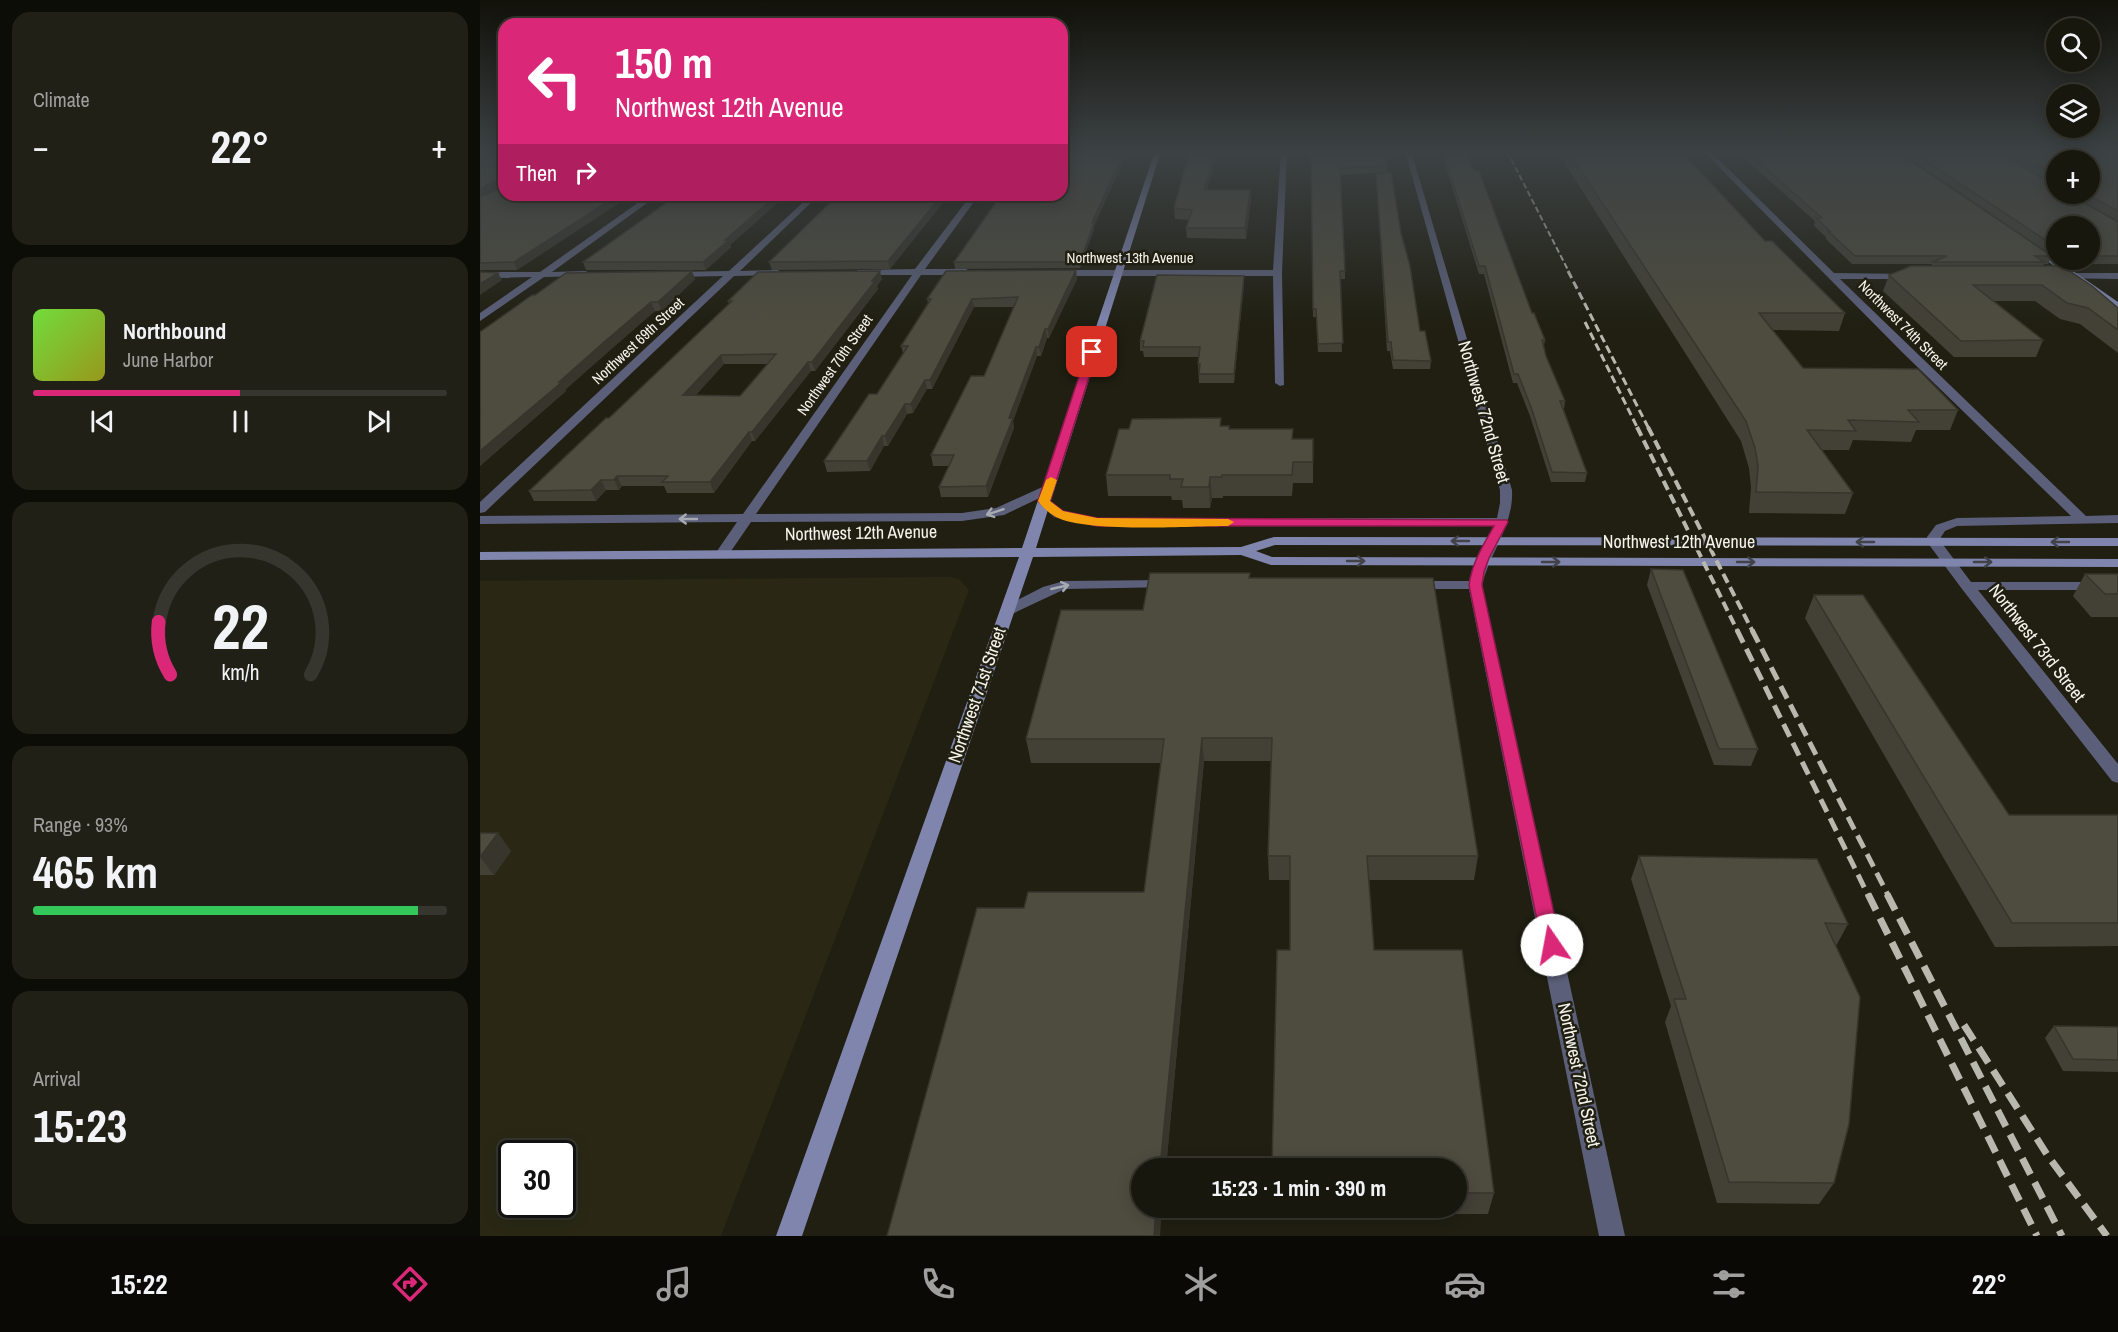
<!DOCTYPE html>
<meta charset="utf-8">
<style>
body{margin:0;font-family:"Archivo Narrow",sans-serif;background:#212017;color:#f1f3f6;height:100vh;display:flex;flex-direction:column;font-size:22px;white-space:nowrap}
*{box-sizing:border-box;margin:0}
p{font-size:20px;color:#9f9f9e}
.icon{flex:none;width:33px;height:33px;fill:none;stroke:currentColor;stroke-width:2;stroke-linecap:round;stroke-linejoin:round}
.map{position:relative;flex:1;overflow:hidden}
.sheet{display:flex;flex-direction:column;gap:12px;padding:12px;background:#0d0d08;width:480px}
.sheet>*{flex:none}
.guide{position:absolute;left:18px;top:18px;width:570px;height:183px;border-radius:18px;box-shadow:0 3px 15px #0003,0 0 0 2px #36362e;background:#db2777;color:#fff;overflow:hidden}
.fabs{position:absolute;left:1566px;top:18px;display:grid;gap:12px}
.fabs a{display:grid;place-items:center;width:54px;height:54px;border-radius:50%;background:#18170e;box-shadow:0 3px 15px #0003,0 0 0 2px #36362e;font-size:30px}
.speed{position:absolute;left:18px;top:1140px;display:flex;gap:12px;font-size:30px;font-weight:700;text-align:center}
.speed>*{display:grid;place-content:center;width:78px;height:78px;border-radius:50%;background:#18170e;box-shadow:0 3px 15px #0003,0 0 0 2px #36362e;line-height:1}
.speed .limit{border:3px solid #111;border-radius:9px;background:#fff;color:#111}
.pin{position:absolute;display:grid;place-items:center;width:51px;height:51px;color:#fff;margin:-26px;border-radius:12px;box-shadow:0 3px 9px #0006}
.me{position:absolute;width:66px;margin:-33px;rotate:348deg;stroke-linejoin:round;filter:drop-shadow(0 0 4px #0008)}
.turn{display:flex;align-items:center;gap:21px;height:126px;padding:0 18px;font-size:27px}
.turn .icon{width:78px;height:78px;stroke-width:2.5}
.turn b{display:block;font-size:42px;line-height:51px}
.then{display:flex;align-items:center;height:57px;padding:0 18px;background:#0003;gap:12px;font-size:22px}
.big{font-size:45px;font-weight:700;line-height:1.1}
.sheet .widget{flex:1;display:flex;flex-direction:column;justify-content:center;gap:9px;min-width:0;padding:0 21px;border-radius:18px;background:#212017}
.sheet .dial{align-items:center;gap:0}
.dial svg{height:156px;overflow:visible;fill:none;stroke:#36362e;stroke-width:7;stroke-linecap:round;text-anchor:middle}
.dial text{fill:#f1f3f6;stroke:none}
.song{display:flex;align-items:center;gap:18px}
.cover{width:72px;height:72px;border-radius:9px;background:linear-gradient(135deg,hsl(100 70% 55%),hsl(60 70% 35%))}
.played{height:6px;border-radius:3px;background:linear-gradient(90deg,#db2777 50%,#36362e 50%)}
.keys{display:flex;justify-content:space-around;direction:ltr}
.heat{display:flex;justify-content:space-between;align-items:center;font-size:33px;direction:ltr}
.charge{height:9px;border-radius:4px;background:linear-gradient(90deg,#34c759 93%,#36362e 0)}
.trip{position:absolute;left:651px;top:1158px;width:336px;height:60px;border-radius:30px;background:#18170e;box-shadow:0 3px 15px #0003,0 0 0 2px #36362e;font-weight:700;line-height:60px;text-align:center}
.tab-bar{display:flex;height:96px;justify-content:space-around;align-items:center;background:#0a0906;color:#9f9f9e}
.tab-bar .icon{width:42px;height:42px}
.tab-bar .selected{color:#db2777}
.tab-bar b{font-size:27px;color:#f1f3f6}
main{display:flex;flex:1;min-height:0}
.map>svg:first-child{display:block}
.built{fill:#2a2815;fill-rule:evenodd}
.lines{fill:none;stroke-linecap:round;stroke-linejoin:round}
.street{fill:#5b5f79;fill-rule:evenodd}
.secondary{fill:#7f85ad;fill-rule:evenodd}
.rail-far4{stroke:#b9b8af;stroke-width:2;stroke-dasharray:6 3;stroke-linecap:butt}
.rail-far3{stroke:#b9b8af;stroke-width:3;stroke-dasharray:8 4;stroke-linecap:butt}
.rail-far2{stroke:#b9b8af;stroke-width:4;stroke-dasharray:10 5;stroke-linecap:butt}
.rail-far1{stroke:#b9b8af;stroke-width:5;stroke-dasharray:14 7;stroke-linecap:butt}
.rail{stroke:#b9b8af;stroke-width:7;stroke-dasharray:18 9;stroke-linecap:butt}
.wall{fill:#434136;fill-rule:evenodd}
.shaded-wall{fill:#37352c}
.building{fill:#4e4c3f;stroke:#37352c;stroke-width:1.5;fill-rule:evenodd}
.oneway{stroke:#a8aab2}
.oneway2{stroke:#414348}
.route{fill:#db2777;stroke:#8e194d;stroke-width:1.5}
.slow{fill:#f59e0b}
.labels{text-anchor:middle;stroke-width:5;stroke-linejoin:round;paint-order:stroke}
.far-street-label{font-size:15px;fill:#f5f4ec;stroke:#201f12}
.street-label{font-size:18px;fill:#f5f4ec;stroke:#201f12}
</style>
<main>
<section class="sheet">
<div class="widget"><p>Climate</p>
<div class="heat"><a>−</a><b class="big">22°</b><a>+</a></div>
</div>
<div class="widget">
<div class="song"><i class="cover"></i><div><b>Northbound</b><p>June Harbor</p></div></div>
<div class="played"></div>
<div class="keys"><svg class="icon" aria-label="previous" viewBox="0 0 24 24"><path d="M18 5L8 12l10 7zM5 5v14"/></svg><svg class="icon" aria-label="pause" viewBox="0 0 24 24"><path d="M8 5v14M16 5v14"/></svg><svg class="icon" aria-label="next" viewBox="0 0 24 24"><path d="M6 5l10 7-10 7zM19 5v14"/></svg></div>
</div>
<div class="widget dial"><svg viewBox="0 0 100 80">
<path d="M14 69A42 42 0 1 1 86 69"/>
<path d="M14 69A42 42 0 0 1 8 42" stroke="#db2777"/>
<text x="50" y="56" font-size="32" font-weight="700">22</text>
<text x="50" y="72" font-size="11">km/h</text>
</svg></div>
<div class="widget"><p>Range · 93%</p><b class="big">465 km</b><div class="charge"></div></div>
<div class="widget"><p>Arrival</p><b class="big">15:23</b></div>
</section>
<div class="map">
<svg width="1638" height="1236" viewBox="0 0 1638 1236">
<rect width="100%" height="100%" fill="#201f12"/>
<path class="built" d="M470 577 479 579 489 590 241 1236H0V581ZM32 1154H82V1204H32Z"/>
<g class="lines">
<path class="street" d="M801 151H807L802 273 804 385 800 386 795 383 793 276H576L571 273 576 270H793Z
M925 151H931L1032 490C1034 525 1010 552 1002 585L1145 1236H1119L989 589H935L928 585 935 581H989L996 561 1014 526H617L574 517 558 501 564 497 583 511 617 518H1017L1020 503V490Z
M1223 151H1230L1354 273 1430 274V278L1427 279H1360L1606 516 1638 515V523L1477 526 1465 531 1461 537 1464 546 1491 582H1638V590H1498L1638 764V783L1632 781 1482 589 1450 546 1447 537 1456 525 1477 518 1591 516 1423 353Z
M169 195H178L72 272 105 271 108 272V276L64 277 0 321V313L52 277 0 278V272H60Z
M331 195H339L260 271 297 270 300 271V275L254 276 5 512 0 513V502L243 276 192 277 189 276V272L249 271Z
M491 195H499L445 269H486L491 272 486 275H441L276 514 482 513 516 508 569 484 574 485 575 488 574 491 524 515 482 521 271 522 247 557 242 558 235 554 257 522 0 524V516L263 514 432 275H381L376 272 378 270 435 269Z
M1580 273H1638V279L1577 278 1575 276Z
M686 580 691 581 693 584 691 587 585 589 532 614 527 616 520 611 522 608 563 587 584 581Z"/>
<path class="secondary" d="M675 151H681L556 548 761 547 794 537 1638 538V546L795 545 776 551 792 557 1638 559V567L791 565 761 555 553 557 322 1236H296L539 557 0 560V552L542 548Z
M1551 246H1557L1638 302V309L1551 250Z"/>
<path class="rail-far4" d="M1027 151 1089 272"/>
<path class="rail-far3" d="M1088 271 1169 429
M1105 322 1158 429"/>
<path class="rail-far2" d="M1157 427 1258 632
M1168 427 1273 632"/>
<path class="rail-far1" d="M1257 630 1388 895
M1272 630 1408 895"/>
<path class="rail" d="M1388 894 1557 1236
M1407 894 1582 1236
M1484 1025 1568 1156 1627 1236"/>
</g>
<path class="wall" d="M0 151H24V195H151L37 270H0ZM22 186V187L0 197Z
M582 151H648L614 226V229L600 268 475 269 474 262Z
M706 151H738L727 190H770L771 200 766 239 707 238 706 228 709 220 695 219 694 208 706 162Z
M828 151H904L907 166V172L861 175 865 271V279H860L862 352H838L836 317H833L831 162H829Z
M961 151H986L1052 313 1065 340 1064 346 1066 356 1085 401 1084 410 1107 473 1105 482H1071L1050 416 1037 383H1033L1004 274H999Z
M1077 151H1201L1285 241 1365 313 1359 331 1293 330 1323 368 1478 410 1470 430H1436L1431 442 1373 440 1369 450H1342L1373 493 1365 514 1269 513 1271 487 1269 468 1261 441Z
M1256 151H1416L1572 256 1568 264H1564L1563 266 1638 308V353L1600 324 1580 319 1555 301H1513L1563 340 1556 357H1474L1403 291 1409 275 1451 266 1452 264H1372L1346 239V237L1334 226 1335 221Z
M1419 151H1518L1576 187 1638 222V264H1586L1579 260H1610V226H1576V258Z
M1519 151H1638V221L1590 194H1610L1576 160V186Z
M896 174 940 331 951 361 950 369H913L910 351H907Z
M189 195H328H306L250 245 251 247 226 270H106L103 262 192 199Z
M358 195H469L410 269 292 270 289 262Z
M764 276V284L754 383H719L718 364 719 357H664L663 351H660V341Z
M215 279 182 311H175L127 352 85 390 86 391 0 466V332L55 295Z
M402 279 397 286 398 289 335 371H331L275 441H272L234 493H187L184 486H142L139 490H126L116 501H54L49 491 129 418 249 304 248 301ZM244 364H288L260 396H215Z
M597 279 569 338H567L561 356H557L533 421 534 428 508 497H461L459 487 469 466H453L451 455 504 376 534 307H494L452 389H447L433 413 427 414 408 446H404L390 471 347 472 344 461 397 394 423 353 421 346 448 303 447 299Z
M741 426 750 429 813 439H833V483H813L812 496H743V498H732L730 508H703L702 500H692L691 496H628L626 475Z
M1171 569 1278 749 1271 766 1234 765 1167 585Z
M1605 574H1638V617H1611L1593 596Z
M770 578 998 856 994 880H889L894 950 1014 1193 1008 1214H792V1208H976V1168L810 950V880H789L788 856 791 761H724L686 1168 544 908 664 892 681 763H551L546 739 663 610Z
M1334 595 1529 815H1638V946L1515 947 1325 618Z
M0 833 31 851 14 875H0Z
M1159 856 1368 924 1356 946 1354 1183 1339 1204 1237 1203 1185 1022 1191 1006 1151 879Z
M1574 1026 1638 1027V1072L1583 1071 1565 1038Z"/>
<path class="shaded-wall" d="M644 151H648L614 226V229L600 268V262L612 223Z
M735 151H738L724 200V190Z
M21 178 24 185 0 197V189Z
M770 190 771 200 766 239 765 228Z
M138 195H151L37 270 34 262Z
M297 195H306L250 245 251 247 226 270 223 262 245 240Z
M462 195H469L410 269 408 261Z
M596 270 597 279 569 338 568 329Z
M212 271 215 279 182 311 178 302Z
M400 271 402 279 397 286 398 289 335 371 332 362Z
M18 273 22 280 0 295V284Z
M764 276V284L754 383V374Z
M492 299 494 307 452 389 450 380Z
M171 302 175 311 85 390 86 391 0 466V451L123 343Z
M565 329 567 338 561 356 559 347Z
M556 347 557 356 533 421 534 428 508 497 506 486 529 418Z
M241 355 244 364 206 405 203 395Z
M328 362 331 371 275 441 272 432Z
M445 380 447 389 433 413 431 404Z
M425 404 427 414 408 446 405 436Z
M269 432 272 441 234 493 230 482Z
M402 436 404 446 390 471 387 461Z
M137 476 142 486 139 490 134 480Z
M730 477 732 498 730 508 729 487Z
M121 480 126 490 116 501 111 490Z
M722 738 724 761 686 1168H680Z
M18 833 31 851 14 875 0 857Z
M676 1208H682L680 1236H674Z"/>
<path class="building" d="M0 151H24V195H138L34 262 0 263V197L22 187 21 178 0 189Z
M582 151H644L612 223H614L600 262H474L521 195H582Z
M706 151H735L724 190H770L765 228H706L712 210 694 208 709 152H705Z
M828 151H904L907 166 860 168 865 271H860L863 343 838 344 836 309H833L831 156H829Z
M963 151H986L994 171H999L1052 313H1054L1065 340H1062L1066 356 1085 401H1080L1107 473 1072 472 1051 407 1038 374H1034L1005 266H999Z
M1088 151H1201L1285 241H1292L1365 313H1279L1323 368 1438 369 1478 410H1428L1439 422 1368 420 1376 431 1327 430 1373 493 1276 492 1278 466 1275 448 1266 421Z
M1266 151H1416L1572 256H1555L1564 262H1452L1467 256H1375L1348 231H1350L1336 218H1342Z
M1431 151H1518L1576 187V194H1588L1638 222V256H1610V226H1576V247Z
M1533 151H1638V211L1606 194H1610V160H1576V176Z
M911 172 921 233 930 266 940 331H945L951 361 913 360 911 342H908L896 174Z
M191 195H297L245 240H249L223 262H103L193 198Z
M358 195H462L408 261 289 262Z
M1431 266H1582L1612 286 1638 308V330L1608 308 1587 303 1562 285H1493L1563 340 1481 341 1409 275Z
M596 270 568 329H565L559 347H556L529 418H533L506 486 459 487 474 455H451L491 376H504L538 297 492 299 450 380H445L431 404H425L405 436H402L387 461H344L389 394H397L404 383 428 346H421L451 299H447L466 271Z
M212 271 178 302H171L123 343 79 382H82L0 451V415H1H0V332L52 295H55L86 273Z
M400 271 392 281H395L332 362H328L272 432H269L230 482H182L188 476H137L134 480H121L111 490 49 491 126 418H129L252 301H248L278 272ZM296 354 260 396 203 395 241 355Z
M0 272 18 273 0 284Z
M677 275 764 276 754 374H719L720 364H718L720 347H663L664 341H660Z
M741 418 740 426H749V429H813L812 439H833V462H813L812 475H742V477H730L729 487H701L703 479H690V475H626L639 429H649L652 419Z
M1171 569 1203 570 1278 749H1239Z
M670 573H770L769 578H953L998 856H887L894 950H982L1014 1193H976V1168H792L797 950H810V856H788L792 738H722L680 1168H662V1208H676L674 1236H407L497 908H544L548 892H664L684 739H546L581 610H663Z
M1605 574H1638V594H1625Z
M1334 595H1383L1529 815H1638V923H1532Z
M0 833H18L0 857Z
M1159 856 1337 859 1368 924 1345 923 1380 997 1369 1124 1354 1183 1249 1182 1194 999H1206Z
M1574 1026 1638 1027V1060L1593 1059Z"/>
<defs><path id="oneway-shaft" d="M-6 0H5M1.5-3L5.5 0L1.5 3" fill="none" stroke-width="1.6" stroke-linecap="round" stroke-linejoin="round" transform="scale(1.5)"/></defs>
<g class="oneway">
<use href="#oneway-shaft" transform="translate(515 512) rotate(162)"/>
<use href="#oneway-shaft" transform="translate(208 519) rotate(180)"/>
<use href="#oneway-shaft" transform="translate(580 587) rotate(-13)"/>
</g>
<g class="oneway2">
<use href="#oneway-shaft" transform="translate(980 541) rotate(-180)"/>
<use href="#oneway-shaft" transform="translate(1385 542) rotate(-180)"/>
<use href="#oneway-shaft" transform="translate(1580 542) rotate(-180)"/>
<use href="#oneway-shaft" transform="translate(876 561)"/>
<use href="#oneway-shaft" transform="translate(1071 562)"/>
<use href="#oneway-shaft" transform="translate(1266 562)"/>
<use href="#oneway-shaft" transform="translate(1503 562)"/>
</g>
<linearGradient id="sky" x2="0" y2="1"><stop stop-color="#12110a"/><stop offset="0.47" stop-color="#3c4244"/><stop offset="1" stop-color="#3c4244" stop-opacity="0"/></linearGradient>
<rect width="1638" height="324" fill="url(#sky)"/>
<path class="route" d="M612 349 617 352 570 501 583 511 617 518 1027 520 1028 522 1009 558 1004 572 1002 585 1081 945 1078 951 1072 953 1065 951 1062 945 989 585C992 563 1003 545 1014 526H617L575 516 558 501 607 352Z"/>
<path class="slow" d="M571 477 577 480 570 501 583 511 617 518 748 519 754 522 748 526C708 526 607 533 576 517 569 513 562 507 558 501L566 480Z"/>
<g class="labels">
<g class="far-street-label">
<text x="650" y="263">Northwest 13th Avenue</text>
<text transform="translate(1423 325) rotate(45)" y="5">Northwest 74th Street</text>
<text transform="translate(158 341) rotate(-43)" y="5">Northwest 69th Street</text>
<text transform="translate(355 365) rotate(-55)" y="5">Northwest 70th Street</text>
</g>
<g class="street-label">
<text transform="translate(1004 412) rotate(74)" y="6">Northwest 72nd Street</text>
<text transform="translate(381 533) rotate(-1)" y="6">Northwest 12th Avenue</text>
<text x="1199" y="548">Northwest 12th Avenue</text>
<text transform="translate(1557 643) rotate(52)" y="6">Northwest 73rd Street</text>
<text transform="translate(497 695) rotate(-71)" y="6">Northwest 71st Street</text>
<text transform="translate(1099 1075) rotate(78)" y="6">Northwest 72nd Street</text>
</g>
</g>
</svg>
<div class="fabs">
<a><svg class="icon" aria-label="search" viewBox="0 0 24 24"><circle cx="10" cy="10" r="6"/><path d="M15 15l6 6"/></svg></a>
<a><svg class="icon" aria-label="layers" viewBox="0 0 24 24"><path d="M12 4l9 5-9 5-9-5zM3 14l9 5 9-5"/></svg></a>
<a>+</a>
<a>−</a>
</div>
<div class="speed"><div class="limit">30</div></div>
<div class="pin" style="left:612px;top:352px;background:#d93025"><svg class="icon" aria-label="arrive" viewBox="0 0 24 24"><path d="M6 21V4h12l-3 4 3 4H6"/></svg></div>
<svg class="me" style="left:1072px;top:945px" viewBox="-20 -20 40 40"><circle r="19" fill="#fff"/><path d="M0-13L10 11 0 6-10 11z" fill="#db2777"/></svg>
<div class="trip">15:23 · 1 min · 390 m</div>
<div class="guide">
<div class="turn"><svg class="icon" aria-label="left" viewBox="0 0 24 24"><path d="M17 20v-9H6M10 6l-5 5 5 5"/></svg><div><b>150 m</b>Northwest 12th Avenue</div></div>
<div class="then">Then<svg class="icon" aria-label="right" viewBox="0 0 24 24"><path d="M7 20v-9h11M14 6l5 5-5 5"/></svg></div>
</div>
</div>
</main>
<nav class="tab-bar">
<b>15:22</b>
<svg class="icon selected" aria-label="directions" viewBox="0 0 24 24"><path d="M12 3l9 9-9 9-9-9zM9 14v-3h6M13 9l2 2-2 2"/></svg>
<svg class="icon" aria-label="music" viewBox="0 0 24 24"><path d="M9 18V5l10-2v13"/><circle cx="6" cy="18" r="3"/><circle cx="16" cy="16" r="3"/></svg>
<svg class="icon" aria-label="phone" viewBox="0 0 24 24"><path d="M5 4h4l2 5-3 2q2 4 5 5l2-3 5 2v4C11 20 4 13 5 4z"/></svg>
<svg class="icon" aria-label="climate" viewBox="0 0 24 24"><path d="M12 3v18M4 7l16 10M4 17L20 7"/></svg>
<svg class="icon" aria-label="car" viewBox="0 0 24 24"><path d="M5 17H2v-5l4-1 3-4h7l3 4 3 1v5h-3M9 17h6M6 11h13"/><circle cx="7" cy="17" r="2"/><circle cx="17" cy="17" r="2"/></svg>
<svg class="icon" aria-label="filters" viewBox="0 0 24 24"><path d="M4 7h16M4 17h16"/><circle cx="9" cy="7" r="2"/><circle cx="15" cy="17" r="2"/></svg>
<b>22°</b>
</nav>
